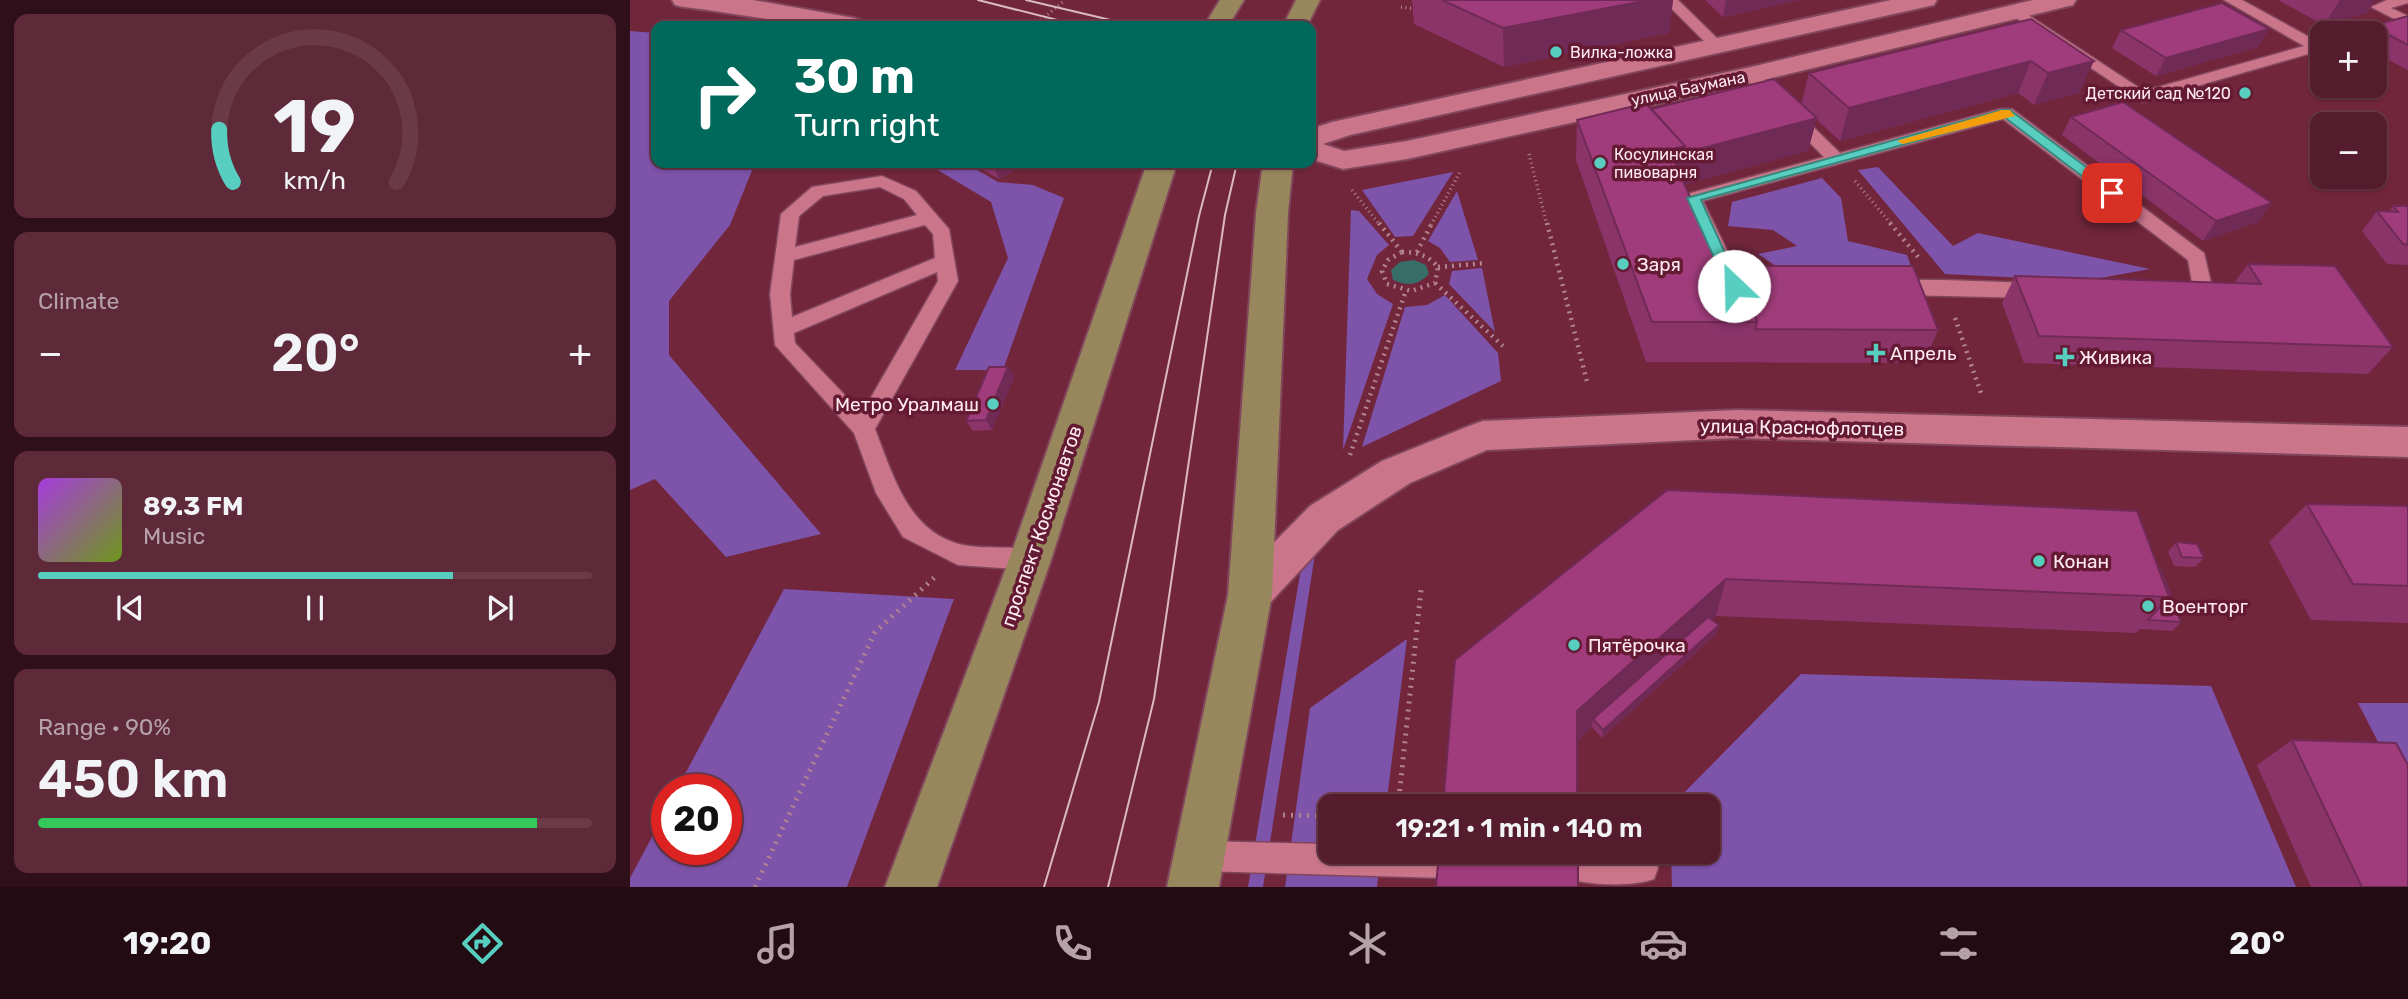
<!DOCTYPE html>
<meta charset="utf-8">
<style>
body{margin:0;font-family:Rubik,sans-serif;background:#5e2939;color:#f1f3f6;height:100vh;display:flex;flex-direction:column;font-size:26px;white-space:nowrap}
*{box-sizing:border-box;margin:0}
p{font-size:23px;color:#b6a1aa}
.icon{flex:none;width:38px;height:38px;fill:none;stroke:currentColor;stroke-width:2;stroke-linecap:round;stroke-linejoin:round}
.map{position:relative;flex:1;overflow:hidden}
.side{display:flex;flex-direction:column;gap:14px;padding:14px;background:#2f0f19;width:630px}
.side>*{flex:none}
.banner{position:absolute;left:21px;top:21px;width:665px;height:147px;border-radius:14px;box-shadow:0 2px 5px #0004,0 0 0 2px #6b3a49;background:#00695c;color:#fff;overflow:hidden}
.buttons{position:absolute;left:1680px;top:21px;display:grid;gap:14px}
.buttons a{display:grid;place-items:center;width:77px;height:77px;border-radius:14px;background:#551c2d;box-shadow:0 2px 5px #0004,0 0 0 2px #6b3a49;font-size:35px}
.speed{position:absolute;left:21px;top:774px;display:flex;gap:14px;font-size:35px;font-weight:700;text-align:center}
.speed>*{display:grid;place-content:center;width:91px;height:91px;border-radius:50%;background:#551c2d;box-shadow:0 2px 5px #0004,0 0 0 2px #6b3a49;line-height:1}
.speed .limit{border:10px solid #d22;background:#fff;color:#111}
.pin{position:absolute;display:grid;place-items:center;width:60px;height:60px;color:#fff;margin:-30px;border-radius:14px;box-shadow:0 4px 10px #0006}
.me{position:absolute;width:77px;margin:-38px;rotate:336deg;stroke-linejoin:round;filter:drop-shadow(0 0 5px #0008)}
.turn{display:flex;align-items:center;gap:24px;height:147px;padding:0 28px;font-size:32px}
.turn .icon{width:91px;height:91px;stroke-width:2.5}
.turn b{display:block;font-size:49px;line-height:60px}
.big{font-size:52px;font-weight:600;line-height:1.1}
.side .widget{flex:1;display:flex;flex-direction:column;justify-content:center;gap:10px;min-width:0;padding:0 24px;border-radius:14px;background:#5e2939}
.side .dial{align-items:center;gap:0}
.dial svg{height:182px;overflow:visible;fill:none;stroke:#6b3a49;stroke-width:7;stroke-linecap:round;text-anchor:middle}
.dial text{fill:#f1f3f6;stroke:none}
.song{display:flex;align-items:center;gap:21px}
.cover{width:84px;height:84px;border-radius:10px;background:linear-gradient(135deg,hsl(280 70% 55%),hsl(80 70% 35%))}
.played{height:7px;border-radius:4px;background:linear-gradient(90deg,#58cec0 75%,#6b3a49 75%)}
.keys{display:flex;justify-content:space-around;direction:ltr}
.heat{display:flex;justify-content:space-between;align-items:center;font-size:38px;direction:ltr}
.charge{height:10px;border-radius:5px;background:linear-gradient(90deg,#34c759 90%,#6b3a49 0)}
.trip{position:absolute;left:688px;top:794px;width:402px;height:70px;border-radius:14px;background:#551c2d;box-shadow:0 2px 5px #0004,0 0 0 2px #6b3a49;font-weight:600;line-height:70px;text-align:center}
.menu{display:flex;height:112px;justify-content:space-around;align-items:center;background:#220b12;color:#b6a1aa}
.menu .icon{width:49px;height:49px}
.menu .active{color:#58cec0}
.menu b{font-size:32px;color:#f1f3f6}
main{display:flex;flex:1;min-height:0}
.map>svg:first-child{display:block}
.green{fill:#7e53aa}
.water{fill:#376f68}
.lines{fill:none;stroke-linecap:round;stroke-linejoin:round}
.lane-casing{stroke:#82465c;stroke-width:3}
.secondary-casing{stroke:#82465c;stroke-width:4}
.primary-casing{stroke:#82465c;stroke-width:4}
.path-far2{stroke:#b38290;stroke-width:3.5;stroke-dasharray:1 3.5;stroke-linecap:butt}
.path-far1{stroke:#b38290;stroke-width:4.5;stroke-dasharray:2 5;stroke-linecap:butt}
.path{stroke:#b38290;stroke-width:5;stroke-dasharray:2 6;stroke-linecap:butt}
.lane{fill:#ca758a;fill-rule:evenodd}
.secondary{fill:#ca758a;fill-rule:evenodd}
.primary{fill:#98865c;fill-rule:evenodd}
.tram{stroke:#dbb9c2;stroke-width:2}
.wall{fill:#8a346a}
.shaded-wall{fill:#702a56}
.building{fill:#a03c7b;stroke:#702a56;stroke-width:2}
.route{fill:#58cec0;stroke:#39867d;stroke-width:2}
.slow{fill:#f59e0b}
.poi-dot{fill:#58cec0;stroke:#641a32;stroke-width:2.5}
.labels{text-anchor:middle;stroke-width:7;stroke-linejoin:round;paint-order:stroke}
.far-poi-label{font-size:16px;fill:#ffebef;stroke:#641a32;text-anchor:start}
.far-street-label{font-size:16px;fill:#ffebef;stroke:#641a32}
.poi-label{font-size:19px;fill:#ffebef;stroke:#641a32;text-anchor:start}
.street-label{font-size:19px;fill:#ffebef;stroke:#641a32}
</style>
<main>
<section class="side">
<div class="widget dial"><svg viewBox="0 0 100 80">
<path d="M14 69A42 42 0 1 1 86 69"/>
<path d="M14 69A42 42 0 0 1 8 46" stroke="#58cec0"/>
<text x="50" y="56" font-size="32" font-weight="700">19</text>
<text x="50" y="72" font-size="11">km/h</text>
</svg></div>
<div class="widget"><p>Climate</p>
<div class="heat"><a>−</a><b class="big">20°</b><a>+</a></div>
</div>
<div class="widget">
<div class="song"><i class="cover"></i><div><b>89.3 FM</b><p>Music</p></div></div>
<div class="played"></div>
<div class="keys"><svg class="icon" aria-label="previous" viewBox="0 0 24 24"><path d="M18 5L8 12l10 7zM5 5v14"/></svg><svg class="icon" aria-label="pause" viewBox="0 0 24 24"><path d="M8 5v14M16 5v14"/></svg><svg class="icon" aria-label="next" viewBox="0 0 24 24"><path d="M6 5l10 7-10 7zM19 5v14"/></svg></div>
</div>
<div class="widget"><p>Range · 90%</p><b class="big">450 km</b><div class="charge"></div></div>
</section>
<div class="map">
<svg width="1778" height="887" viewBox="0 0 1778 887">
<rect width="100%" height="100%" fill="#71263c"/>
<path class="green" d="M0 31 26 33V163H125L100 225 39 301V355L191 534 96 557 25 479 0 490Z
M296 163H335L368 182 403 185 434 198 373 370H325L378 258 361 202Z
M1248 167 1323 246 1348 233 1520 269 1454 281 1315 274 1228 170Z
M823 172 783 236 765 237 732 190Z
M1192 178 1211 198 1218 241 1277 255 1285 278 1161 276 1128 254 1167 246 1143 230 1098 226 1102 202Z
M827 191 848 260 820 262 810 248 798 241Z
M721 210 729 211 759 245 747 255 737 279 747 294 763 304 713 450Z
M852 268 865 332 819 284 822 271Z
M815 295 868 353 871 381 732 447 775 307 797 305Z
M685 554 633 887H618L670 574Z
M154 589 324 599 217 887H0V878L37 809V849H96V789H47Z
M777 639 756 807H700V852H751L747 887H655L680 708Z
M1171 674 1581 686 1666 887H1042L1041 852H1078V807H1040Z
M1728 703H1778V800Z"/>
<path class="water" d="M784 260 796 265 799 274C787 286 778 286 763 280L761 270 770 262Z"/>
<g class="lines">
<g class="lane-casing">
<path id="lane" d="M1033 0H1048L1092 43V49H1082Z
M1594 0H1612L1692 44V50L1512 102 1377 12 1384 8 1389 9 1514 91 1674 46Z
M1757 0H1778V3L1761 8 1778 16V26L1741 7Z
M1121 70 1127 72 1210 153 1370 109H1382L1574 253 1584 295 1574 302 1097 291 1054 198 1057 194 1194 157 1115 78V72ZM1373 119 1558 260 1563 288 1313 280 1111 279 1073 201Z
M252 176 286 191 319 229 328 281 245 429C263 475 278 533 333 545 358 550 385 544 409 553L412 560 409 567 400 570 328 565 273 537 246 493 224 433 145 345 140 294 151 214 182 187ZM250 187 274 199 287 215 165 247 169 216 193 196ZM295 225 303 234 305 258 162 317 160 294 164 260ZM307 272 308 281 232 413 165 343 164 333Z
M569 841 700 844V852H827L831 863 827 874 816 878 569 871 558 867 554 856 558 845Z
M941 852 1013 853 1024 857 1028 868 1024 879C1002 887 957 886 934 877L930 866 934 855Z"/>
</g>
<g class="secondary-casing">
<path id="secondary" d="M42 0H123L224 18 233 21 237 26C176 29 115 14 54 7L45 5Z
M1261 0H1307L1304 5 1295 7 720 135 693 144 714 151 777 141 1121 67 1403 0H1446L1443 5 1121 83 777 159 713 169 681 159V129L702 122Z
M1108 410 1778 427V457L1108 438 857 450 780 483 708 530 635 608 620 614 605 608 598 595 605 582 680 506 752 461 839 426 853 421Z"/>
</g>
<g class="primary-casing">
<path id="primary" d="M590 0H614L598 26H574Z
M666 0H690L677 26H653Z
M517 163H547L421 560 307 887H255L379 560Z
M633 163H663L658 213 642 595 589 887H537L598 595 626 213Z"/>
</g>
<path class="path-far2" d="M771 7 787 9
M404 26 435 0
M899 154 917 225
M1225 181 1262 225
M722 190 750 225
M801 225 830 172"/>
<path class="path-far1" d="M749 223 772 252
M917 223 957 382
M1260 223 1289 258
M772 252C787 252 798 255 808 267L805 283 781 291 757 284 752 271 758 260Z
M787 252 802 223
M808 267 856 263
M805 283 873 346
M1325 318 1352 396
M720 455 775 293"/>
<path class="path" d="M768 807 791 590
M653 815 700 816
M125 887 245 632 305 577"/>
<use href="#lane" class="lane"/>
<use href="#secondary" class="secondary"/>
<use href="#primary" class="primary"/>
<path class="tram" d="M348 0 451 26
M396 0 506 26
M414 887 469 702 569 216 583 163
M478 887 524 699 595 215 607 163"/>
</g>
<path class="wall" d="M782 0H1043L1039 33 874 67 784 24Z
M1075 0H1170L1093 17Z
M1648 0H1745L1737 13 1694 25Z
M1778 16V70L1745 53V33H1738L1742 26Z
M1401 19 1449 93 1404 105 1388 93 1210 141 1186 119 1178 151 1054 184 1088 259 1114 266 1308 330 1294 363 1016 362 946 160 947 120 1021 109 1171 105 1179 73Z
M1491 30 1628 47 1526 76 1482 48Z
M1441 117 1642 203 1628 222 1573 241 1432 135Z
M340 163H391L392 165 369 179Z
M1763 206H1778V265L1757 264 1732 231 1747 211 1759 212Z
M1618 264 1763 347 1738 374 1394 363 1372 303 1385 276 1604 283Z
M378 367 384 377 362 430 343 431 336 421Z
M1037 490 1529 570 1551 622 1542 631 1510 629 1506 633 1086 616 1081 619 1086 634 972 738 962 727 947 741 813 807Z
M1677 504 1778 506V623L1681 620 1639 542Z
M1546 542 1574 558 1565 567 1544 566 1538 552Z
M1662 740 1778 887H1681L1627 765Z"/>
<path class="shaded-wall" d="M1019 0H1043L1039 33 874 67 873 28Z
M1096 0H1170L1093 17Z
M1710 0H1745L1737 13 1694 25Z
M1639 29 1628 47 1526 76 1536 58Z
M1401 61 1388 93 1210 141 1219 108Z
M1464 61 1449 93 1404 105 1418 73Z
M1187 118 1178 151 1049 186 1054 153Z
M1055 146 1049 186 1039 150Z
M375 163H391L392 165 369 179 365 169Z
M1642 203 1628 222 1573 241 1586 221Z
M378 367 384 377 362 430 356 420Z
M1096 579 1086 616 967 723 963 719 962 727 944 744 947 711Z
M1089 625 1086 634 972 738 973 730Z"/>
<path class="building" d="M812 0H1019L873 28Z
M1592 3 1639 29 1536 58 1491 30Z
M1778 16V45L1742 26Z
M1401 19 1464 61 1418 73 1401 61 1219 108 1179 73Z
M1144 79 1187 118 1054 153 1055 146 1021 109Z
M1493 102 1642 203 1586 221 1441 117Z
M1016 103 1055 146 1039 150 1088 259H1113L1127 322H1022L947 120Z
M354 163H375L365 169Z
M1763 206H1778V245L1773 244 1747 211 1768 212Z
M1618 264 1705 266 1763 347 1409 336 1385 276 1631 284Z
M1114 266H1283L1308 330 1125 329 1127 322Z
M359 367H378L356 420 336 421Z
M1037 490 1507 511 1539 597 1096 579 947 711V807H813L825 660Z
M1677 504 1778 506V586L1723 584Z
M1546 542 1567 544 1574 558 1552 557Z
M1529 570H1531L1551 622 1518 620 1539 597Z
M1078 617 1089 625 973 730 963 719Z
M1662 740 1766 743 1778 765V887H1732Z
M809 852H948V887H806Z"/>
<path class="route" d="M1372 110H1380L1487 190V196H1478L1374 117 1071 200 1110 286 1104 291 1097 286 1057 198Z"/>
<path class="slow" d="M1372 110H1380L1385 116 1273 144 1267 141Z"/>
<g class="poi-dot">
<circle cx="926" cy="52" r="7"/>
<circle cx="1615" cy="93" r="7"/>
<circle cx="970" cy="163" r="7"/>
<circle cx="993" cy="264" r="7"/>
<path d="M1242.5 342.5h7v7h7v7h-7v7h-7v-7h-7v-7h7z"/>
<path d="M1431.5 346.5h7v7h7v7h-7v7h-7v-7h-7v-7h7z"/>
<circle cx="363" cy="404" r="7"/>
<circle cx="1409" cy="561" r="7"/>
<circle cx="1518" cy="606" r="7"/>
<circle cx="944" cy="645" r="7"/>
</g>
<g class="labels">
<g class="far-poi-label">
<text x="940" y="58">Вилка-ложка</text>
<text x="1601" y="99" text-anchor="end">Детский сад №120</text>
<text x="984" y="160">Косулинская<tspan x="984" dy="18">пивоварня</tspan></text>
</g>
<g class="far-street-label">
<text transform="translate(1058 88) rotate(-12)" y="6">улица Баумана</text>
</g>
<g class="poi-label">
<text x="1007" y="271">Заря</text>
<text x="1260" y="360">Апрель</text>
<text x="1449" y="364">Живика</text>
<text x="349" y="411" text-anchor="end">Метро Уралмаш</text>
<text x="1423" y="568">Конан</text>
<text x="1532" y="613">Военторг</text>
<text x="958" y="652">Пятёрочка</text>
</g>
<g class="street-label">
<text transform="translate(1172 427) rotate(1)" y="7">улица Краснофлотцев</text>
<text transform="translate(411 526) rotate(-71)" y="7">проспект Космонавтов</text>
</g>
</g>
</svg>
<div class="buttons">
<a>+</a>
<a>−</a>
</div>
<div class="speed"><div class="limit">20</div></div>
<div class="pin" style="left:1482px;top:193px;background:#d93025"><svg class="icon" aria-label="arrive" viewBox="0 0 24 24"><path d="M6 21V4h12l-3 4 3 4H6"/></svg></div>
<svg class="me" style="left:1104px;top:286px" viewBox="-20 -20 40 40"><circle r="19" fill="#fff"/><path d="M0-13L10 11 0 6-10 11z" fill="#58cec0"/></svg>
<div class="trip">19:21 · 1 min · 140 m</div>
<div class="banner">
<div class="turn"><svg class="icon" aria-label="right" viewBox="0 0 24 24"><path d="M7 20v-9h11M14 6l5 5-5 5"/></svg><div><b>30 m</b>Turn right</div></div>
</div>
</div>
</main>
<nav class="menu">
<b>19:20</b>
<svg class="icon active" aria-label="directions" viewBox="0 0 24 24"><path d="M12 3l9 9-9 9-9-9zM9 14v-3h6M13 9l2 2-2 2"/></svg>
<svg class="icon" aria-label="music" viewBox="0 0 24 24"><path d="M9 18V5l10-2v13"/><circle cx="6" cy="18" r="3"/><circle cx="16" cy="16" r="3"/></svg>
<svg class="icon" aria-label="phone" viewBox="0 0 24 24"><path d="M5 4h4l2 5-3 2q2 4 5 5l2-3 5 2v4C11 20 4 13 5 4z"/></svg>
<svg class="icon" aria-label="climate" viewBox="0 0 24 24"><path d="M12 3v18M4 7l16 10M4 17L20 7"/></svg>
<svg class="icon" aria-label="car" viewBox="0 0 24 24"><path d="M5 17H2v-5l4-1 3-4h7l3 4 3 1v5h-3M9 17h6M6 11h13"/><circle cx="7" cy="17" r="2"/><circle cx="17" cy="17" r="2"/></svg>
<svg class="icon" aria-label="filters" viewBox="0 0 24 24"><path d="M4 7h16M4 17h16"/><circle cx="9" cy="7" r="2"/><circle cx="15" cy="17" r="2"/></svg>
<b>20°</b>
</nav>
